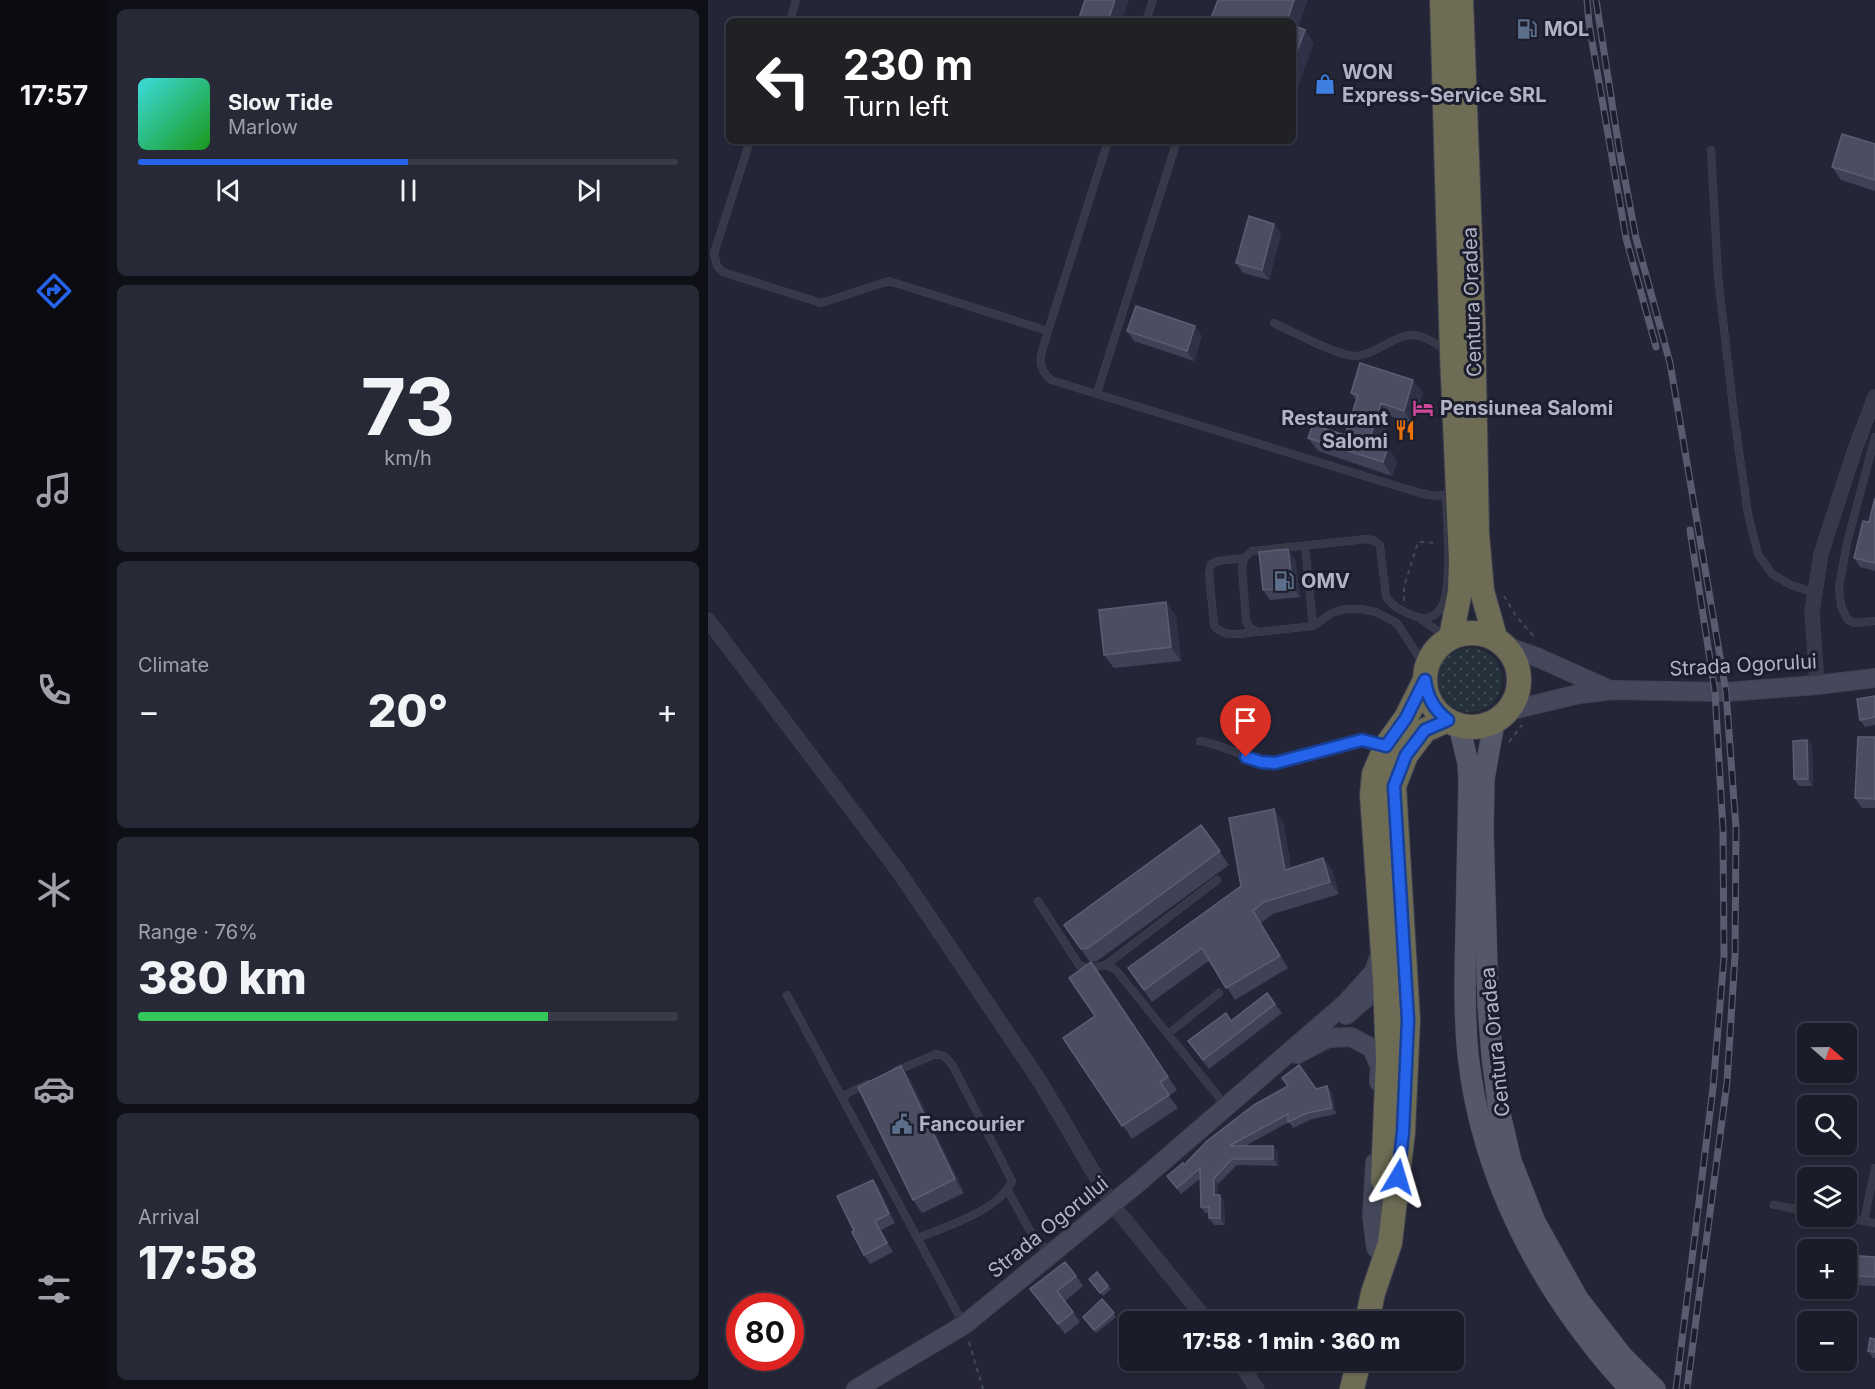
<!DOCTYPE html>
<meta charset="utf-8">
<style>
body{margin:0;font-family:Inter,sans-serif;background:#282936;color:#f1f3f6;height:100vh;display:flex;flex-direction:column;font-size:22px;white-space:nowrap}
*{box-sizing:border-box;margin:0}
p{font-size:20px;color:#a0a1a8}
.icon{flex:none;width:33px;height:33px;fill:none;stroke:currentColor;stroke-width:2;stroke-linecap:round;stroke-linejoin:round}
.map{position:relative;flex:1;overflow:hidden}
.drawer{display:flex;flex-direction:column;gap:9px;padding:9px;background:#0f0f17;width:600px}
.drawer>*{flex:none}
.top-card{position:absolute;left:18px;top:18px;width:570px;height:126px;border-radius:9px;box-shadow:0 2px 4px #0004,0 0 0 2px #393a47;background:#202124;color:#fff;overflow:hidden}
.needle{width:39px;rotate:110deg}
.fabs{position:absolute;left:1089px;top:1023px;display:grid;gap:12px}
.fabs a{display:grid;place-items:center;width:60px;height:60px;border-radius:9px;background:#1b1c2a;box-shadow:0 2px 4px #0004,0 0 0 2px #393a47;font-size:30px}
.speed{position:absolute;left:18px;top:1293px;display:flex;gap:12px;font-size:30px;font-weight:700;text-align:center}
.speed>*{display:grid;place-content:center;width:78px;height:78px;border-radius:50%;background:#1b1c2a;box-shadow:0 2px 4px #0004,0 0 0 2px #393a47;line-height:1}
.speed .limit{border:9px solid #d22;background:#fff;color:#111}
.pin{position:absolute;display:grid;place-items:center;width:51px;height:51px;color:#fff;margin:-62px -26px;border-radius:50% 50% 50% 0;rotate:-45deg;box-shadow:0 0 6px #0007}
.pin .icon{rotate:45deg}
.me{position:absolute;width:66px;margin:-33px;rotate:7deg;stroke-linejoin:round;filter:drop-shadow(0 0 4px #0008)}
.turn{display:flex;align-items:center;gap:21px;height:126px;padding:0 18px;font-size:27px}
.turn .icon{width:78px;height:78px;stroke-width:2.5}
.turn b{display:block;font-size:42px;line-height:51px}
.big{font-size:45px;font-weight:800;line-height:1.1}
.drawer .widget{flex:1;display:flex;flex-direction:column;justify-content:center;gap:9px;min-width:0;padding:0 21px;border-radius:9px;background:#282936}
.drawer .dial{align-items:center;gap:0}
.dial b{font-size:78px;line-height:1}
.song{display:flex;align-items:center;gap:18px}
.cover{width:72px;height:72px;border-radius:9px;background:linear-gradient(135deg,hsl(180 70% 55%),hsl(120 70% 35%))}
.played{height:6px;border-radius:3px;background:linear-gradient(90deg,#2563eb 50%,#393a47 50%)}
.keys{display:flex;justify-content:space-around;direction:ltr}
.heat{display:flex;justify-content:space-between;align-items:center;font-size:33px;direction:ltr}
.charge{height:9px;border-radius:4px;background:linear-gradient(90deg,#34c759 76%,#393a47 0)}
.trip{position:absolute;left:411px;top:1311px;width:345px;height:60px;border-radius:9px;background:#1b1c2a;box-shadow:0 2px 4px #0004,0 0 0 2px #393a47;font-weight:800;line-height:60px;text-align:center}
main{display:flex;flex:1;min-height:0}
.dock{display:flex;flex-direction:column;width:108px;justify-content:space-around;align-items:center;background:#0b0b11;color:#a0a1a8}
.dock .icon{width:42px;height:42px}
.dock .active{color:#2563eb}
.dock b{font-size:27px;color:#f1f3f6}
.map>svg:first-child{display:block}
.grass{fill:url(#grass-dots)}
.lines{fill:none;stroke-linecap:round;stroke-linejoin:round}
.lane-casing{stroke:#404252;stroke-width:8}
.street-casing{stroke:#404252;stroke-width:15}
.secondary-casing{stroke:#404252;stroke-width:20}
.primary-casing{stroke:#404252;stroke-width:22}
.highway-casing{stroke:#3f4150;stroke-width:26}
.path{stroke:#3e4a52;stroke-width:2;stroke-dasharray:4.5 4.5;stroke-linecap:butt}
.lane{stroke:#373949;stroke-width:7}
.street{stroke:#373949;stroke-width:14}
.secondary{stroke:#45475b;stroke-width:18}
.primary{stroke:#555869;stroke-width:21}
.highway{stroke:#6e6c55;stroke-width:24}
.rail-casing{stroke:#595c6f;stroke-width:7}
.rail{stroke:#1c1e2d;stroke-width:4.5;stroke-dasharray:14;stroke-linecap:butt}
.wall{fill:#3f4257}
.shaded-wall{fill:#2f3146}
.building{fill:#4b4e63;stroke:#5b5e72;stroke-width:1.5}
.route-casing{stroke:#184099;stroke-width:15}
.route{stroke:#2563eb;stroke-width:10}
.labels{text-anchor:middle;stroke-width:6;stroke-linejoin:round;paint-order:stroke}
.poi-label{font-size:20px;font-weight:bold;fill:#b2b4c5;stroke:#1c1e2d;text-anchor:start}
.street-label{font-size:20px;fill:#b2b4c5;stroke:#1c1e2d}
</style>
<main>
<nav class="dock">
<b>17:57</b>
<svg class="icon active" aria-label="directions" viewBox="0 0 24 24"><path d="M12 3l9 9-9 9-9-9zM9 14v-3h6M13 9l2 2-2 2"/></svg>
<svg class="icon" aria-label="music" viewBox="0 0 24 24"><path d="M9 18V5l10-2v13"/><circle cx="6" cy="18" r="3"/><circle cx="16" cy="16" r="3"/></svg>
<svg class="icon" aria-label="phone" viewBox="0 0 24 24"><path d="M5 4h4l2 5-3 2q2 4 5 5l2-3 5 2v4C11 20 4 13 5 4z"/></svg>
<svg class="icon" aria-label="climate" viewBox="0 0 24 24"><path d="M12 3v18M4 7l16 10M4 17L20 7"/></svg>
<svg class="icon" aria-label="car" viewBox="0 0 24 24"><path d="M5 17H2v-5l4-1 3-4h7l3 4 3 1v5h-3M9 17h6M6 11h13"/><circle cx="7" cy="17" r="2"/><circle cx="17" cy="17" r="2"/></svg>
<svg class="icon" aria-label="filters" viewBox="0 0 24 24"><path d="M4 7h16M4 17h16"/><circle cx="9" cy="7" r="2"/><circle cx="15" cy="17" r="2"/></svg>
</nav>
<section class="drawer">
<div class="widget">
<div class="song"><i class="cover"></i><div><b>Slow Tide</b><p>Marlow</p></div></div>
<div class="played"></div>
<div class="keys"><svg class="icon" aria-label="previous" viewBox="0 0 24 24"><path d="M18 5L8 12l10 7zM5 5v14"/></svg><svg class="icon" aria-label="pause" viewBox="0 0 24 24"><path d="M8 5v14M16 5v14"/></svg><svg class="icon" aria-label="next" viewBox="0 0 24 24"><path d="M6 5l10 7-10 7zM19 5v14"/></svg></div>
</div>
<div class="widget dial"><b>73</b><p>km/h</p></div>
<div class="widget"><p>Climate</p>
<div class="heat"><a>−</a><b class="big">20°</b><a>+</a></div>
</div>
<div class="widget"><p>Range · 76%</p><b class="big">380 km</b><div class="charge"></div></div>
<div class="widget"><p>Arrival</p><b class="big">17:58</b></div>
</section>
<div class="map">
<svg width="1167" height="1389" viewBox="0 0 1167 1389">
<defs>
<pattern id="grass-dots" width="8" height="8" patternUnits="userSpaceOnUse" patternTransform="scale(1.5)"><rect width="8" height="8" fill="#253139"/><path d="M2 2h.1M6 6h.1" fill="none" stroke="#424c54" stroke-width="1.8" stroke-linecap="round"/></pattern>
</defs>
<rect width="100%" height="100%" fill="#242638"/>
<path class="grass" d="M730 680a32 32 0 1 1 64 0a32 32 0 1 1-64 0Z"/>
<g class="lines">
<g class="lane-casing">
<path id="lane" d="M82 21 88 0
M438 21 445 0
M42 141 6 253 9 266 15 272 113 303 181 281 340 331
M400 141 340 331C335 351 325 364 343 380L712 493C725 496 734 498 746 490
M1003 150 1010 276 1026 416 1040 514 1050 554 1064 574 1083 585 1107 593
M566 323C586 332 627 355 647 356 654 356 663 352 669 349 704 330 706 330 740 351
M389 393 469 141
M1167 437 1139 543 1131 587 1133 606 1139 619 1146 623 1167 621
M597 546 605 626
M536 558 510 561 503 564 501 573 506 625C515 639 534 633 548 632
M713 619 738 637
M718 668 689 623 668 612 653 609H637L624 613 605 626 551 632 542 628 538 621 534 567 536 558 544 551 659 539 667 541 672 545 678 597C685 607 697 613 709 617 720 621 731 614 735 604 744 582 739 521 738 496
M492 741C518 745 540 761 567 763L654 740 674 745
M330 901 371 965 380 968 398 965 408 970 518 1106
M398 965 509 880
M79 995 256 1325
M460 1034 511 993
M188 1071 228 1054 236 1056 245 1066 304 1181C291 1211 238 1226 210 1238
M134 1096 159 1084
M300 1191 321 1229 342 1254
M1066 1205 1100 1211
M1129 1216 1167 1223
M1156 1221 1167 1168"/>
</g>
<g class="street-casing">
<path id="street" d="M0 620 191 872 333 1083 404 1204 500 1322
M1109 685 1104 612 1113 554 1147 449 1167 397
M530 1360 549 1389"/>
</g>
<g class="secondary-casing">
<path id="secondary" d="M800 647 831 658 900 689
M800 711 871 694 905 690 1018 692 1109 685 1167 678
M638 1015 677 982 680 974
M589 1054 620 1038 643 1037 664 1048 672 1067 671 1082
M667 1163 664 1216 668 1248
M148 1389 256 1325 431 1182 638 1003 666 972 673 952"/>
</g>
<g class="primary-casing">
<path id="primary" d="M786 723 776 779 775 829 780 1004 784 1056 791 1110 803 1161 827 1222 870 1299 914 1356 947 1389
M751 726 760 763 761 782C760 832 759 882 758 932 757 973 756 1014 760 1055 774 1181 836 1296 922 1389"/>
</g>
<g class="highway-casing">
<path id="highway" d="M734 0 744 354 753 561 752 591 743 637
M753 0 765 318 769 533 774 591 787 637
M717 680a47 47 0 1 1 94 0a47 47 0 1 1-94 0Z
M675 1180 680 1059 677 982 664 795 666 774 678 746 698 718 717 680
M659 1322 665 1293 682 1243 695 1132 700 1020 686 786 698 755 717 730 740 720
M644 1389 651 1360"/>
</g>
<path class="path" d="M796 596 808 616 828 639
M696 601V587L710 542 730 543
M801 742 814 725
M261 1342 275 1389"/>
<use href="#lane" class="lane"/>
<use href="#street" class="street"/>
<use href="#secondary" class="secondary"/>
<use href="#primary" class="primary"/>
<use href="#highway" class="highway"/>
<g class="rail-casing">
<path id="rail" d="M879 0 881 24 918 238 948 347
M888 0 911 148 928 238 962 363 1018 692 1028 828 1027 956 1019 1082 979 1389
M968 1389 1005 1088 1016 957 1015 829 1007 692 982 530"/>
</g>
<use href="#rail" class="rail"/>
</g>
<path class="wall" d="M1167 144V191L1133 180 1124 167Z
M566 224 573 234 561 280 535 273 528 263Z
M419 331 494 336 486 361 426 341Z
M643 393H715L705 424 682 416 673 445 689 461 684 476 610 451 600 438 637 435 648 400Z
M1167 498V571L1152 567 1146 558 1161 522Z
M587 559 592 597 562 600 555 590Z
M468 616 473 661 406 668 396 655Z
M1167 696V725L1157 727 1152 720Z
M1167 737V808H1154L1147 798Z
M1099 740 1104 747 1105 786H1091L1086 779Z
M566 809 575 822 583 868 615 858 624 870 631 894 565 914 553 923 580 968 527 1000 502 960 444 1002 420 968 533 886Z
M493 825 521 865 389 961 382 962 356 925Z
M383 962 469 1090 461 1096 470 1108 424 1139 355 1038 387 1016Z
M559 993 574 1013 501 1069 480 1041 523 1021Z
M202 1079 256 1193 214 1213 205 1200Z
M619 1086 624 1093 628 1114 604 1119 585 1128 581 1122 537 1146H565L570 1153V1166L529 1165 510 1184V1195L516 1202 517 1225H506L501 1218V1213H497L493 1207V1178L473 1194 459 1176 476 1165 608 1089Z
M171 1188 187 1223 173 1230 185 1252 162 1264 156 1255 146 1231Z
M1138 1255 1167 1257V1286L1143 1285 1138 1278Z
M368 1276 375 1286 357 1301 372 1322 357 1334 322 1289Z
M383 1283 400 1286 403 1289 395 1296Z
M394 1299 408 1317 388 1333 375 1317Z
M1167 1339V1358H1165L1160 1351Z"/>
<path class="shaded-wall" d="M407 0H421L414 21H400Z
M586 0H600L587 36 585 33V21H579Z
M597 30 606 43 585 100V62Z
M566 224 573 234 561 280 554 270Z
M487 326 494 336 486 361 479 351Z
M705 380 715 393 705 424 696 411Z
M673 403 682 416 670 454 661 441Z
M680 447 689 461 684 476 675 462Z
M580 549 587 559 592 597 585 587Z
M458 602 468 616 473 661 463 647Z
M1099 740 1104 747 1105 786 1100 779Z
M566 809 575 822 585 882 577 870Z
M615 858 624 870 631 894 622 882Z
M545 911 553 923 580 968 572 956Z
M193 1066 202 1079 256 1193 247 1179Z
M619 1086 624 1093 628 1114 624 1108Z
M565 1146 570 1153V1166L565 1159Z
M506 1178 510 1184V1202L506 1195Z
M165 1180 171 1188 187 1223 181 1214Z
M512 1195 516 1202 517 1225 512 1218Z
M167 1221 173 1230 185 1252 179 1243Z"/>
<path class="building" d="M377 0H407L400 21H370Z
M510 0H586L579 21H502Z
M585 25 597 30 585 62Z
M1134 134 1167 144V180L1124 167Z
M541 216 566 224 554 270 528 263Z
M428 306 487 326 479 351 419 331Z
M652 363 705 380 696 411 673 403 661 441 680 447 675 462 600 438 605 425 637 435 650 395 643 393Z
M1167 498V563L1146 558 1155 521 1161 522Z
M580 549 585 587 555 590 551 552Z
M458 602 463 647 396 655 391 610Z
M1167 696V717L1152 720 1149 699Z
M1150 737H1167V799L1147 798Z
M1099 740 1100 779H1086L1085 741Z
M566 809 577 870 615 858 622 882 556 902 545 911 572 956 518 988 494 948 436 990 420 968 533 886 521 818Z
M493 825 512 851 380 948 373 949 356 925Z
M383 962 460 1077 452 1082 461 1095 414 1126 355 1038 387 1016 361 978Z
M559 993 567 1004 495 1060 480 1041 518 1013 523 1021Z
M591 1065 608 1089 619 1086 624 1108 599 1113 580 1122V1114L521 1146H565V1159H524L506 1178V1195H512V1218H501V1207H493L492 1168 469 1188 459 1176 475 1163 476 1165 499 1141 546 1105 580 1086 574 1078Z
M193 1066 247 1179 205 1200 150 1087Z
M165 1180 181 1214 167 1221 179 1243 156 1255 144 1232 146 1231 129 1196Z
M1138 1255 1167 1257V1277L1138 1275Z
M357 1262 368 1276 349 1291 365 1312 350 1324 322 1289Z
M389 1272 400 1286 392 1293 381 1279Z
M394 1299 406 1313 386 1330 375 1317Z
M1162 1338 1167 1339V1352L1160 1351Z"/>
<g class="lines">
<g class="route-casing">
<path id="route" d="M538 757 553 762 567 763 654 740 678 746 698 718 717 680C719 697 726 710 740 720L717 730 698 755 686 786 700 1020 695 1132 690 1177"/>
</g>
<use href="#route" class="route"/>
</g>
<defs>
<g id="fuel-bare" transform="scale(1.62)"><path d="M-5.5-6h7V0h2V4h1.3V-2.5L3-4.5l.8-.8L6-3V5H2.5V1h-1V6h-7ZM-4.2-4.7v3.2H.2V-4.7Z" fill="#5c6f8a" stroke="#1c1e2d" stroke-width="2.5" paint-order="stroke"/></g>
<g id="shop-bare" transform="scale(1.62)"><path d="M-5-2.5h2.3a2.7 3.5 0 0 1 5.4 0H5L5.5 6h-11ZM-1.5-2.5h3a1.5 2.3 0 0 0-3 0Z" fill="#3f7fe0" stroke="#1c1e2d" stroke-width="2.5" paint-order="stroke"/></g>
<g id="hotel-bare" transform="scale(1.62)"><path d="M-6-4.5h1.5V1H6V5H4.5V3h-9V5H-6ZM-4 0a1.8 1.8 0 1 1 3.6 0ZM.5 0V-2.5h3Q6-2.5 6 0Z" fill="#d1479c" stroke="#1c1e2d" stroke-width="2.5" paint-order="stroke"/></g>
<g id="restaurant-bare" transform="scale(1.62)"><path d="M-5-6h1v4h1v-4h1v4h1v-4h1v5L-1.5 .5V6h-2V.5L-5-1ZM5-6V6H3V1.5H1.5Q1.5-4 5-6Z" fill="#e8710a" stroke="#1c1e2d" stroke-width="2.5" paint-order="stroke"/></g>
<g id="civic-bare" transform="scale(1.62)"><path d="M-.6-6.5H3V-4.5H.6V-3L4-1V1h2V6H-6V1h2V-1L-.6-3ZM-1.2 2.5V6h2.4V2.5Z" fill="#5c6f8a" stroke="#1c1e2d" stroke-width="2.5" paint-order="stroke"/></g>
</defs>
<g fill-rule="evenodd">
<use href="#fuel-bare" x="819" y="29"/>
<use href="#shop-bare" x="617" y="84"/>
<use href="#hotel-bare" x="715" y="408"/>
<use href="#restaurant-bare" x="697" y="430"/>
<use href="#fuel-bare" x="576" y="581"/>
<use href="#civic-bare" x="194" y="1124"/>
</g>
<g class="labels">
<g class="poi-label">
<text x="836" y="36">MOL</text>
<text x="634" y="79">WON<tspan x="634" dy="23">Express-Service SRL</tspan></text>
<text x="732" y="415">Pensiunea Salomi</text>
<text x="680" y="425" text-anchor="end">Restaurant<tspan x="680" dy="23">Salomi</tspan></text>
<text x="593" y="588">OMV</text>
<text x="211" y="1131">Fancourier</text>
</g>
<g class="street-label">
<text transform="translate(764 302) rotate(-92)" y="7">Centura Oradea</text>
<text transform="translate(1035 665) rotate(-3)" y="7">Strada Ogorului</text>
<text transform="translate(787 1042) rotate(-96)" y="7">Centura Oradea</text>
<text transform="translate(340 1227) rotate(-39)" y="7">Strada Ogorului</text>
</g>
</g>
</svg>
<div class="fabs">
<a><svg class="needle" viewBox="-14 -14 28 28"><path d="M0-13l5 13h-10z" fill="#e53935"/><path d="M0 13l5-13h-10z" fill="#a0a1a8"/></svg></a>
<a><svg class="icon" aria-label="search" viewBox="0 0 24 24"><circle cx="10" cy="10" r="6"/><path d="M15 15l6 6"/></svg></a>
<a><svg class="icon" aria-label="layers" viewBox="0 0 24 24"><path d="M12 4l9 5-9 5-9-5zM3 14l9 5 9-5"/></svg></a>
<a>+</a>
<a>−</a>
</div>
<div class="speed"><div class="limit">80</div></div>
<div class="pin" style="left:538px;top:757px;background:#d93025"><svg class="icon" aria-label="arrive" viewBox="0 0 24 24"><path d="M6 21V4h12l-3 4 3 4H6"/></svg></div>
<svg class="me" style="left:690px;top:1177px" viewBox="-20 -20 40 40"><path d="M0-17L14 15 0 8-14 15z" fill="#2563eb" stroke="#fff" stroke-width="4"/></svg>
<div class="trip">17:58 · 1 min · 360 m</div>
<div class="top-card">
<div class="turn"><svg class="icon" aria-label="left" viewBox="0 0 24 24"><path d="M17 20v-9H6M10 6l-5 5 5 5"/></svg><div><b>230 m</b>Turn left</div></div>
</div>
</div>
</main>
